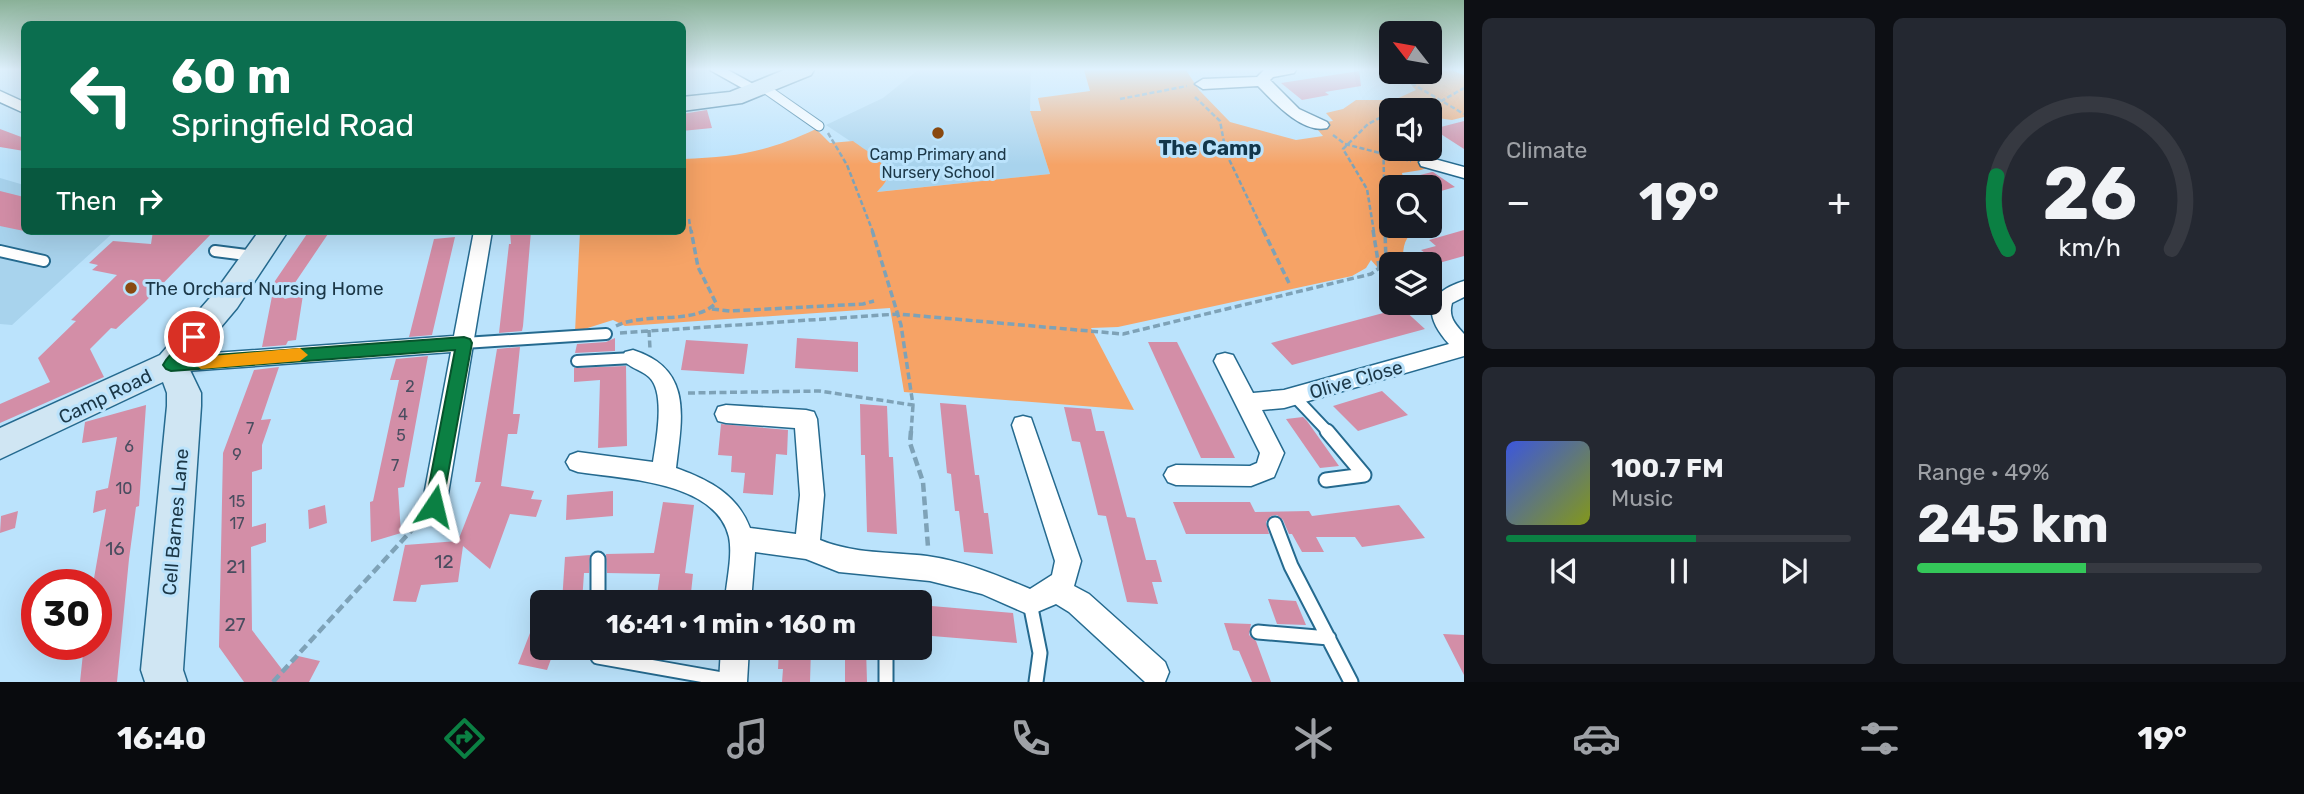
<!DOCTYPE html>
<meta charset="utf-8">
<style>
body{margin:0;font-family:Rubik,sans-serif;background:#242831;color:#f1f3f6;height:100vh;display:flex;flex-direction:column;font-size:26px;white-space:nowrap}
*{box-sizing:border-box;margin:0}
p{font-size:23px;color:#9ea1a6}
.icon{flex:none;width:38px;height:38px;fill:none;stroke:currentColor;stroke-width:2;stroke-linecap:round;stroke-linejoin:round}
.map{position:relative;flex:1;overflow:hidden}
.details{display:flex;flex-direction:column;gap:18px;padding:18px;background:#0d0f14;width:840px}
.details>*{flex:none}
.banner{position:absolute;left:21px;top:21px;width:665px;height:214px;border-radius:10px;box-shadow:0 7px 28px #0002;background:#0b6e4f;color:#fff;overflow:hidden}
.needle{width:46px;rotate:301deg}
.controls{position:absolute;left:1379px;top:21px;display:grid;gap:14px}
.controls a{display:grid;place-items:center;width:63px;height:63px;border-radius:10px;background:#171b24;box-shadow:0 7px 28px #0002;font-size:35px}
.speed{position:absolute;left:21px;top:569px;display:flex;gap:14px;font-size:35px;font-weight:700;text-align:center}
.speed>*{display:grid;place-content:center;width:91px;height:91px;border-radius:50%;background:#171b24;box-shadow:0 7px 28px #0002;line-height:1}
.speed .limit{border:10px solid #d22;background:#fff;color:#111}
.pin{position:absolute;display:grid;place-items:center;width:60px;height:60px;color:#fff;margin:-30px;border:4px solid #fff;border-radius:50%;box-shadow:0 2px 7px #0007}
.me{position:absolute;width:77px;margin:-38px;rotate:10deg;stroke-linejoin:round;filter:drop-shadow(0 0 5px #0008)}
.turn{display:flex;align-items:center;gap:24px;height:147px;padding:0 35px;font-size:32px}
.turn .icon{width:91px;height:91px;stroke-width:2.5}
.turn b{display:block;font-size:49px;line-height:60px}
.then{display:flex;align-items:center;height:66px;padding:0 35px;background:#0003;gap:14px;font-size:26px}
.big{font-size:52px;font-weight:700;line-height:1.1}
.details .card{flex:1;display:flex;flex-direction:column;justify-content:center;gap:10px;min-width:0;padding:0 24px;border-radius:10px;background:#242831}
.details .dial{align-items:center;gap:0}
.dial svg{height:182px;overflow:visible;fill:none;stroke:#363941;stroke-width:7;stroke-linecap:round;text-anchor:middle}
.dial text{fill:#f1f3f6;stroke:none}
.song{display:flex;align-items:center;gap:21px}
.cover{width:84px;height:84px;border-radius:10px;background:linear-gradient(135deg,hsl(230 70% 55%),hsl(70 70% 35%))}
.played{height:7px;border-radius:4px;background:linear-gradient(90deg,#0b8043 55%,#363941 55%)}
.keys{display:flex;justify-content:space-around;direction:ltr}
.heat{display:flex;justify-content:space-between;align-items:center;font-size:38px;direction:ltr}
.charge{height:10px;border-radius:5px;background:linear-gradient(90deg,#34c759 49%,#363941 0)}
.details .tiles{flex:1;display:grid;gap:18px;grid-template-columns:repeat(2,1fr)}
.trip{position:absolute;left:530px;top:590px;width:402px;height:70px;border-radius:10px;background:#171b24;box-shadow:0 7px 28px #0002;font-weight:700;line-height:70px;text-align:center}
.menu{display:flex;height:112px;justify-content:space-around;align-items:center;background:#090b0e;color:#9ea1a6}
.menu .icon{width:49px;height:49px}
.menu .selected{color:#0b8043}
.menu b{font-size:32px;color:#f1f3f6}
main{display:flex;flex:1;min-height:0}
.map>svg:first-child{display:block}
.built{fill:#a8d3ed}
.green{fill:#f6a366}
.building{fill:#d38ea7}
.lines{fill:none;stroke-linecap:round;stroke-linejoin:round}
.lane-far2-casing{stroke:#256a8f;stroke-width:11}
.lane-far1-casing{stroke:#256a8f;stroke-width:14}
.lane-casing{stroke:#256a8f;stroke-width:17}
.street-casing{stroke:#256a8f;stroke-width:3}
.secondary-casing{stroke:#256a8f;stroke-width:3}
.path-far2{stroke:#7ea2b7;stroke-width:2.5;stroke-dasharray:5 2.5;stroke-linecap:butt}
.path-far1{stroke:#7ea2b7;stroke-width:3.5;stroke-dasharray:7 3.5;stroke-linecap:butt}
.path{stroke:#7ea2b7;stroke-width:4.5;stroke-dasharray:9 4.5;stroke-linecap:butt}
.lane-far2{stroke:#fff;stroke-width:9}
.lane-far1{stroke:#fff;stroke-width:10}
.lane{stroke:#fff;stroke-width:13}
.street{fill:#fff;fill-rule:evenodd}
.secondary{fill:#d0e6f3;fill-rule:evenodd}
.route{fill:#0b8043;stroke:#07532c;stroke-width:2}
.slow{fill:#f59e0b}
.poi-dot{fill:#894910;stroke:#bbe3fc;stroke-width:2.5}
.labels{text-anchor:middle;stroke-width:6;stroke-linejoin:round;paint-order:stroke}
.far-poi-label{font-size:16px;fill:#1b3747;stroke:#bbe3fc}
.number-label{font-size:16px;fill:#494d5f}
.poi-label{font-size:19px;fill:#1b3747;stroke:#bbe3fc;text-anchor:start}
.street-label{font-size:19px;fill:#1b3747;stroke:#bbe3fc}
.near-number-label{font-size:19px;fill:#494d5f}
.far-district-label{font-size:21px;font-weight:bold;fill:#12364a;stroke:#bbe3fc}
</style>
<main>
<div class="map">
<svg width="1464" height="682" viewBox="0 0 1464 682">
<rect width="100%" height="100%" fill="#bbe3fc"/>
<path class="built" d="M918 70H1031L1030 111 1050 174 876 192 887 180V174L880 161 826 125 883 98Z
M0 178 24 185V231H115L12 325 0 324Z"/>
<path class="green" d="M1084 70H1186L1199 90 1230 122 1296 140 1323 136 1313 124 1333 121 1326 113 1343 109 1356 100H1394L1416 90 1412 86 1415 83 1403 75 1406 72 1451 70 1464 75V117L1452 120 1430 117V110H1391V149H1417L1440 163 1421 170 1402 173 1404 182 1412 187H1391V226H1420C1407 235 1403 242 1403 258L1411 264H1391V283L1371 260 1366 268 1352 276 1118 327 1091 328 1134 410 904 392 890 308 625 326 613 320 575 332 580 231H682L683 159C736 157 767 152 816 129L830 143 853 141C863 149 890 163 887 178 886 183 880 188 877 192L1050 174 1030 111H1041L1038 98 1090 91Z"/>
<path class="building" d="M1359 71 1361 86 1325 92 1329 95 1302 100 1281 83Z
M707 110 712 128 682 131V114Z
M1464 121V149L1433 129Z
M0 129 24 138V151L0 147Z
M1432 172H1433L1455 187 1434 193 1412 177Z
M0 191 24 197V231L0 226Z
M1464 230V256L1439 263 1421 250 1436 246 1429 240Z
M153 231H214L145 302 116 329 111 328 90 349 104 377 0 423V404L50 382 38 358 76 321 71 320 117 275 92 270 98 265 89 263 113 241 151 244Z
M309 231H330L284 299 303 295 296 340 288 341 286 345 262 347 275 281Z
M510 231H531L523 326 522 331 499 333 509 244H511Z
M455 237 432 335 409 337 434 239Z
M1402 308 1425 329 1292 365 1271 343Z
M615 338V351L575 353 577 344 606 342Z
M797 338 858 342V372L795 368Z
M686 340 748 344 744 374 681 370Z
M1148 342H1177L1235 458H1201Z
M520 347 513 414H520L517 434H508L501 486 534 491 531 499 542 500 536 517 510 514 490 569 463 546 458 582 421 585 416 602 393 601 405 545 458 541 481 482H475L497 349Z
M428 356 404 487 398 488 401 533 371 542 370 502 373 501 399 380H390L396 359Z
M626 366 627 446 598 448 600 380 574 382V368Z
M279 367 261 420 271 419 262 445V469L252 472V527L266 523V542L251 547 252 630 284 672 298 656 320 661 309 682H244L219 647 223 453 254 370Z
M1382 391 1408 415 1358 431 1333 406Z
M940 403 966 405 975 475H979L984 513H988L993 554 964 552 959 511H955L951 474 947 473Z
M860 404 887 406 889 457H893L897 534 867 532 865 455H861Z
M146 405 139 506 136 507 129 559 117 682H80L84 644H96V584H93L106 509 93 513 96 491 108 488 117 437 82 443 85 422Z
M1064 407 1091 409 1096 431H1104L1127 517 1135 518 1146 560H1156L1162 582H1152L1158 604 1127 602 1106 516 1098 515 1080 442 1072 441Z
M1303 417 1307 421 1339 466 1320 468 1286 419Z
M721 424 788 430 787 455 776 454 773 495 743 493 745 473 731 472 732 456 718 455Z
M613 491V516L566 520 567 495Z
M663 502 694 505 685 573 693 574 690 602H656L660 574 607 573 606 554 654 553Z
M1173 502H1250L1255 512 1309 511 1312 516 1399 505 1425 538 1362 547 1355 537H1316L1324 552H1302L1292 534H1289L1283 520 1277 515 1271 516 1266 522 1269 534H1186Z
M325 505 327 523 309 529 308 510Z
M18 511 15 528 0 533 1 516Z
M590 555 589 573H584L582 602H562L565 557Z
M1268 599 1296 601 1306 625 1277 624Z
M920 605 1013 613 1017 643 920 635Z
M1224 623 1251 624 1249 635 1256 641 1271 682H1252L1239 651 1233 650Z
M530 633 542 635V648H555L547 670 518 664Z
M1443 634 1464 635V675Z
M779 648H811L810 682H782L783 669H778Z
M845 648H866L867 682H845Z"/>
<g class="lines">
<g class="lane-far2-casing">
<path id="lane-far2" d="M763 87 819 126"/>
</g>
<g class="lane-far1-casing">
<path id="lane-far1" d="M0 251 44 261
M215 251 254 256
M464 343 606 334
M577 361 633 358
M1294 396 1329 433"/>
</g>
<g class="lane-casing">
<path id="lane" d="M1326 480 1364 475 1327 431
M1275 524 1291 566 1351 682
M598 559V602
M1030 603 1040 653 1036 682
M1258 632 1329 638
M598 648V657L733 681
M886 648V682"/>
</g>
<g class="street-casing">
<path id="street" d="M710 70H728L764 90 761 93H751Z
M1264 70H1296L1294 73 1273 77 1270 80 1299 109 1327 122 1329 125 1327 128C1302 134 1273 101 1258 86L1203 89 1195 84 1203 79 1257 77Z
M0 91 24 102V113L0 102Z
M1427 157 1464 167V178L1421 166 1419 162Z
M474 231H492L446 506 443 514 434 517 425 514 422 506 451 352 171 372 163 370 160 364 163 358 171 356 454 336Z
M1464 281V297L1452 303C1448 317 1455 324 1464 334V356L1284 408 1262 410 1284 453 1274 477 1251 486 1176 485 1168 482 1164 475 1168 468 1176 465 1250 466 1257 463 1260 453 1214 361 1217 355 1225 353 1233 355 1253 393 1284 390 1449 344C1423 315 1425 293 1464 281Z
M633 350C693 369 682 417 676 468 709 480 737 494 750 528L796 534 800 495 795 428 726 423 718 421 715 414 718 407 726 405 806 410 814 412 817 419 824 495 820 540C854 554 891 552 927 556 963 561 997 575 1030 589L1052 575 1055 561 1012 425 1015 418 1023 416 1031 418 1081 561 1074 586 1089 594 1165 662 1169 672 1165 682H1145L1069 612 1056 604 1030 615 982 594 930 581 839 572 806 559 755 552 751 602H725C726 582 733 557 729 537 716 481 623 479 578 472L570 469 566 462 570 455 578 452 653 462C656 442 666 392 649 377 640 369 628 368 622 358L625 352Z
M721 648H749L747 682H719Z"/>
</g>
<g class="secondary-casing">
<path id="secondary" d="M784 70H814L811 75 742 103 682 111V97L730 92Z
M259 231H288L237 308 188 366 201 393V406L183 670 187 682H145L141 670 167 406V393L163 382 0 459V428L160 355 215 292Z"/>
</g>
<path class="path-far2" d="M1392 72 1464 114
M1195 97 1220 121 1226 153 1264 232
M1120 99 1187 86
M1397 110 1412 105 1438 103 1464 88
M1424 110 1437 104
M828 133 847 165 873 232
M1333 135 1345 144 1411 161
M689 219 691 232
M1374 232 1367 189 1343 149 1368 124 1391 112
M1385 232 1383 128 1391 121"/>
<path class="path-far1" d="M1263 230 1289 283
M1373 230 1379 267
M1387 255 1402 264
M712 309 730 311 863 304 874 301
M616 326C647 311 693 326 716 303L698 267 691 230
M649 330 650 349
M620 333 898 314 1123 334 1371 274 1386 263 1385 230
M688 393 819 391 913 405 901 325 872 230
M911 433 913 405"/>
<path class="path" d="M911 431 910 443 923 482 928 547
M273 682 421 520"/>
<use href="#lane-far2" class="lane-far2"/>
<use href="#lane-far1" class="lane-far1"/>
<use href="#lane" class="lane"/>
<use href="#street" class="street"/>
<use href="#secondary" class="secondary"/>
</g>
<linearGradient id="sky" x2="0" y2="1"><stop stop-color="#8ab198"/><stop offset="0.42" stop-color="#e0f2fe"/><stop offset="1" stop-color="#e0f2fe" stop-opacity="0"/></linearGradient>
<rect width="1464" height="165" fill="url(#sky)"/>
<path class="route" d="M194 331 201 337 187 357 464 337 470 339 472 343 441 512 434 515 428 512 425 506 455 350 171 371 166 369 163 365 166 360 188 333Z"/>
<path class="slow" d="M300 348 308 355 300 361 201 369 193 363 201 357Z"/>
<g class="poi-dot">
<circle cx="938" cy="133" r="7"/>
<circle cx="131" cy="288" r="7"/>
</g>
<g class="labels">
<g class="far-poi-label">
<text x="938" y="160">Camp Primary and<tspan x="938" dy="18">Nursery School</tspan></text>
</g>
<g class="number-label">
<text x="410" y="392">2</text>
<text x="403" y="420">4</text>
<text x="250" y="434">7</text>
<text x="401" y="441">5</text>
<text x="129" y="452">6</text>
<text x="237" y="460">9</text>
<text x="395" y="471">7</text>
<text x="124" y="494">10</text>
<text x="237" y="507">15</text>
<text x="237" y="529">17</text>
</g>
<g class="poi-label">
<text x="145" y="295">The Orchard Nursing Home</text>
</g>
<g class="street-label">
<text transform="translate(1356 379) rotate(-16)" y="7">Olive Close</text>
<text transform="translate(105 396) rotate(-26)" y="7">Camp Road</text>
<text transform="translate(175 522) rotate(-85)" y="7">Cell Barnes Lane</text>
</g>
<g class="near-number-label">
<text x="115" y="555">16</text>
<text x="444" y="568">12</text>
<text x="236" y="573">21</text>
<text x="235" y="631">27</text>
</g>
<g class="far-district-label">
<text x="1210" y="155">The Camp</text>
</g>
</g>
</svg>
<div class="controls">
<a><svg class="needle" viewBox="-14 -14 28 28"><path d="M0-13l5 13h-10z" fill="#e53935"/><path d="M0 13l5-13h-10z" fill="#9ea1a6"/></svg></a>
<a><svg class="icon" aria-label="sound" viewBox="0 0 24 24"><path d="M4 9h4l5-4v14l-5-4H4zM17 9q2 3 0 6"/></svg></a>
<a><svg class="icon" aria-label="search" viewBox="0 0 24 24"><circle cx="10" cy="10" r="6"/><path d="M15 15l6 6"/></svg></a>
<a><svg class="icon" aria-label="layers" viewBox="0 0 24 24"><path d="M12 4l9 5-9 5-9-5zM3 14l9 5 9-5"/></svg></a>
</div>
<div class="speed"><div class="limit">30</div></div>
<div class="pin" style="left:194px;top:337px;background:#d93025"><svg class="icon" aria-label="arrive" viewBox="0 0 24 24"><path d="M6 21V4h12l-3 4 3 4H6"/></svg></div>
<svg class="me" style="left:434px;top:506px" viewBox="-20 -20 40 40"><path d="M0-17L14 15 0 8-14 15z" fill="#0b8043" stroke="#fff" stroke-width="4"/></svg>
<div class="trip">16:41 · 1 min · 160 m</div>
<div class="banner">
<div class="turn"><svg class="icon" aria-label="left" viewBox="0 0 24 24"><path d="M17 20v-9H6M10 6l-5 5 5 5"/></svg><div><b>60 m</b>Springfield Road</div></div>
<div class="then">Then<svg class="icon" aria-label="right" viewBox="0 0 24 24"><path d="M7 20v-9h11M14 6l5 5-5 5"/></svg></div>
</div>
</div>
<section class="details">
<div class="tiles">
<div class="card"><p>Climate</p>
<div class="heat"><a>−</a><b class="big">19°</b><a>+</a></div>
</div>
<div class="card dial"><svg viewBox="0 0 100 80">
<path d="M14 69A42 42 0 1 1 86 69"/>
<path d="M14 69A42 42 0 0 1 9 37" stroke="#0b8043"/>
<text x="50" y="56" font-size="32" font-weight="700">26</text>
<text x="50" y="72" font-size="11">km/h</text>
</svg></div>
<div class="card">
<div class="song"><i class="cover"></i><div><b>100.7 FM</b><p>Music</p></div></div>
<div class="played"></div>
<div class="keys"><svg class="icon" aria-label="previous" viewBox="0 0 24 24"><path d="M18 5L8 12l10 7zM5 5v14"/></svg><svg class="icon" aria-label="pause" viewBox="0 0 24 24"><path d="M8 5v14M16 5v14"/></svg><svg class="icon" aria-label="next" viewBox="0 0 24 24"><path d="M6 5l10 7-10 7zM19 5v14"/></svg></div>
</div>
<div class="card"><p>Range · 49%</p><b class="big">245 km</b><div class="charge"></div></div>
</div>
</section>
</main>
<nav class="menu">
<b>16:40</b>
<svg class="icon selected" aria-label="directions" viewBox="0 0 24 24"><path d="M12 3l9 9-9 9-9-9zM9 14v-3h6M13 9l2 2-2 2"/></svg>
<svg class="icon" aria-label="music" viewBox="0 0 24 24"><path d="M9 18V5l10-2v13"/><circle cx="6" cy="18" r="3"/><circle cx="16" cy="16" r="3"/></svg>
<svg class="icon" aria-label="phone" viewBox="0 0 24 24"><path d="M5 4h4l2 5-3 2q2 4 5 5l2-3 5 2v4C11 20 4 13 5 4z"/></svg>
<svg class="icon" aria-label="climate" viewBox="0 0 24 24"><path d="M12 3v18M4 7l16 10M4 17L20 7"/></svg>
<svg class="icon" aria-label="car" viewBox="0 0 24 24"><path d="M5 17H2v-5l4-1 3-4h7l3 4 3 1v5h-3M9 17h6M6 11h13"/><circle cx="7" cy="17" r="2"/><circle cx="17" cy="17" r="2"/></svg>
<svg class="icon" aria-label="filters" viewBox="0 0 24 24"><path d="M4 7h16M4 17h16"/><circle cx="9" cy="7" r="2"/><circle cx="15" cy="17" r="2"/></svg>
<b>19°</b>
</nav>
